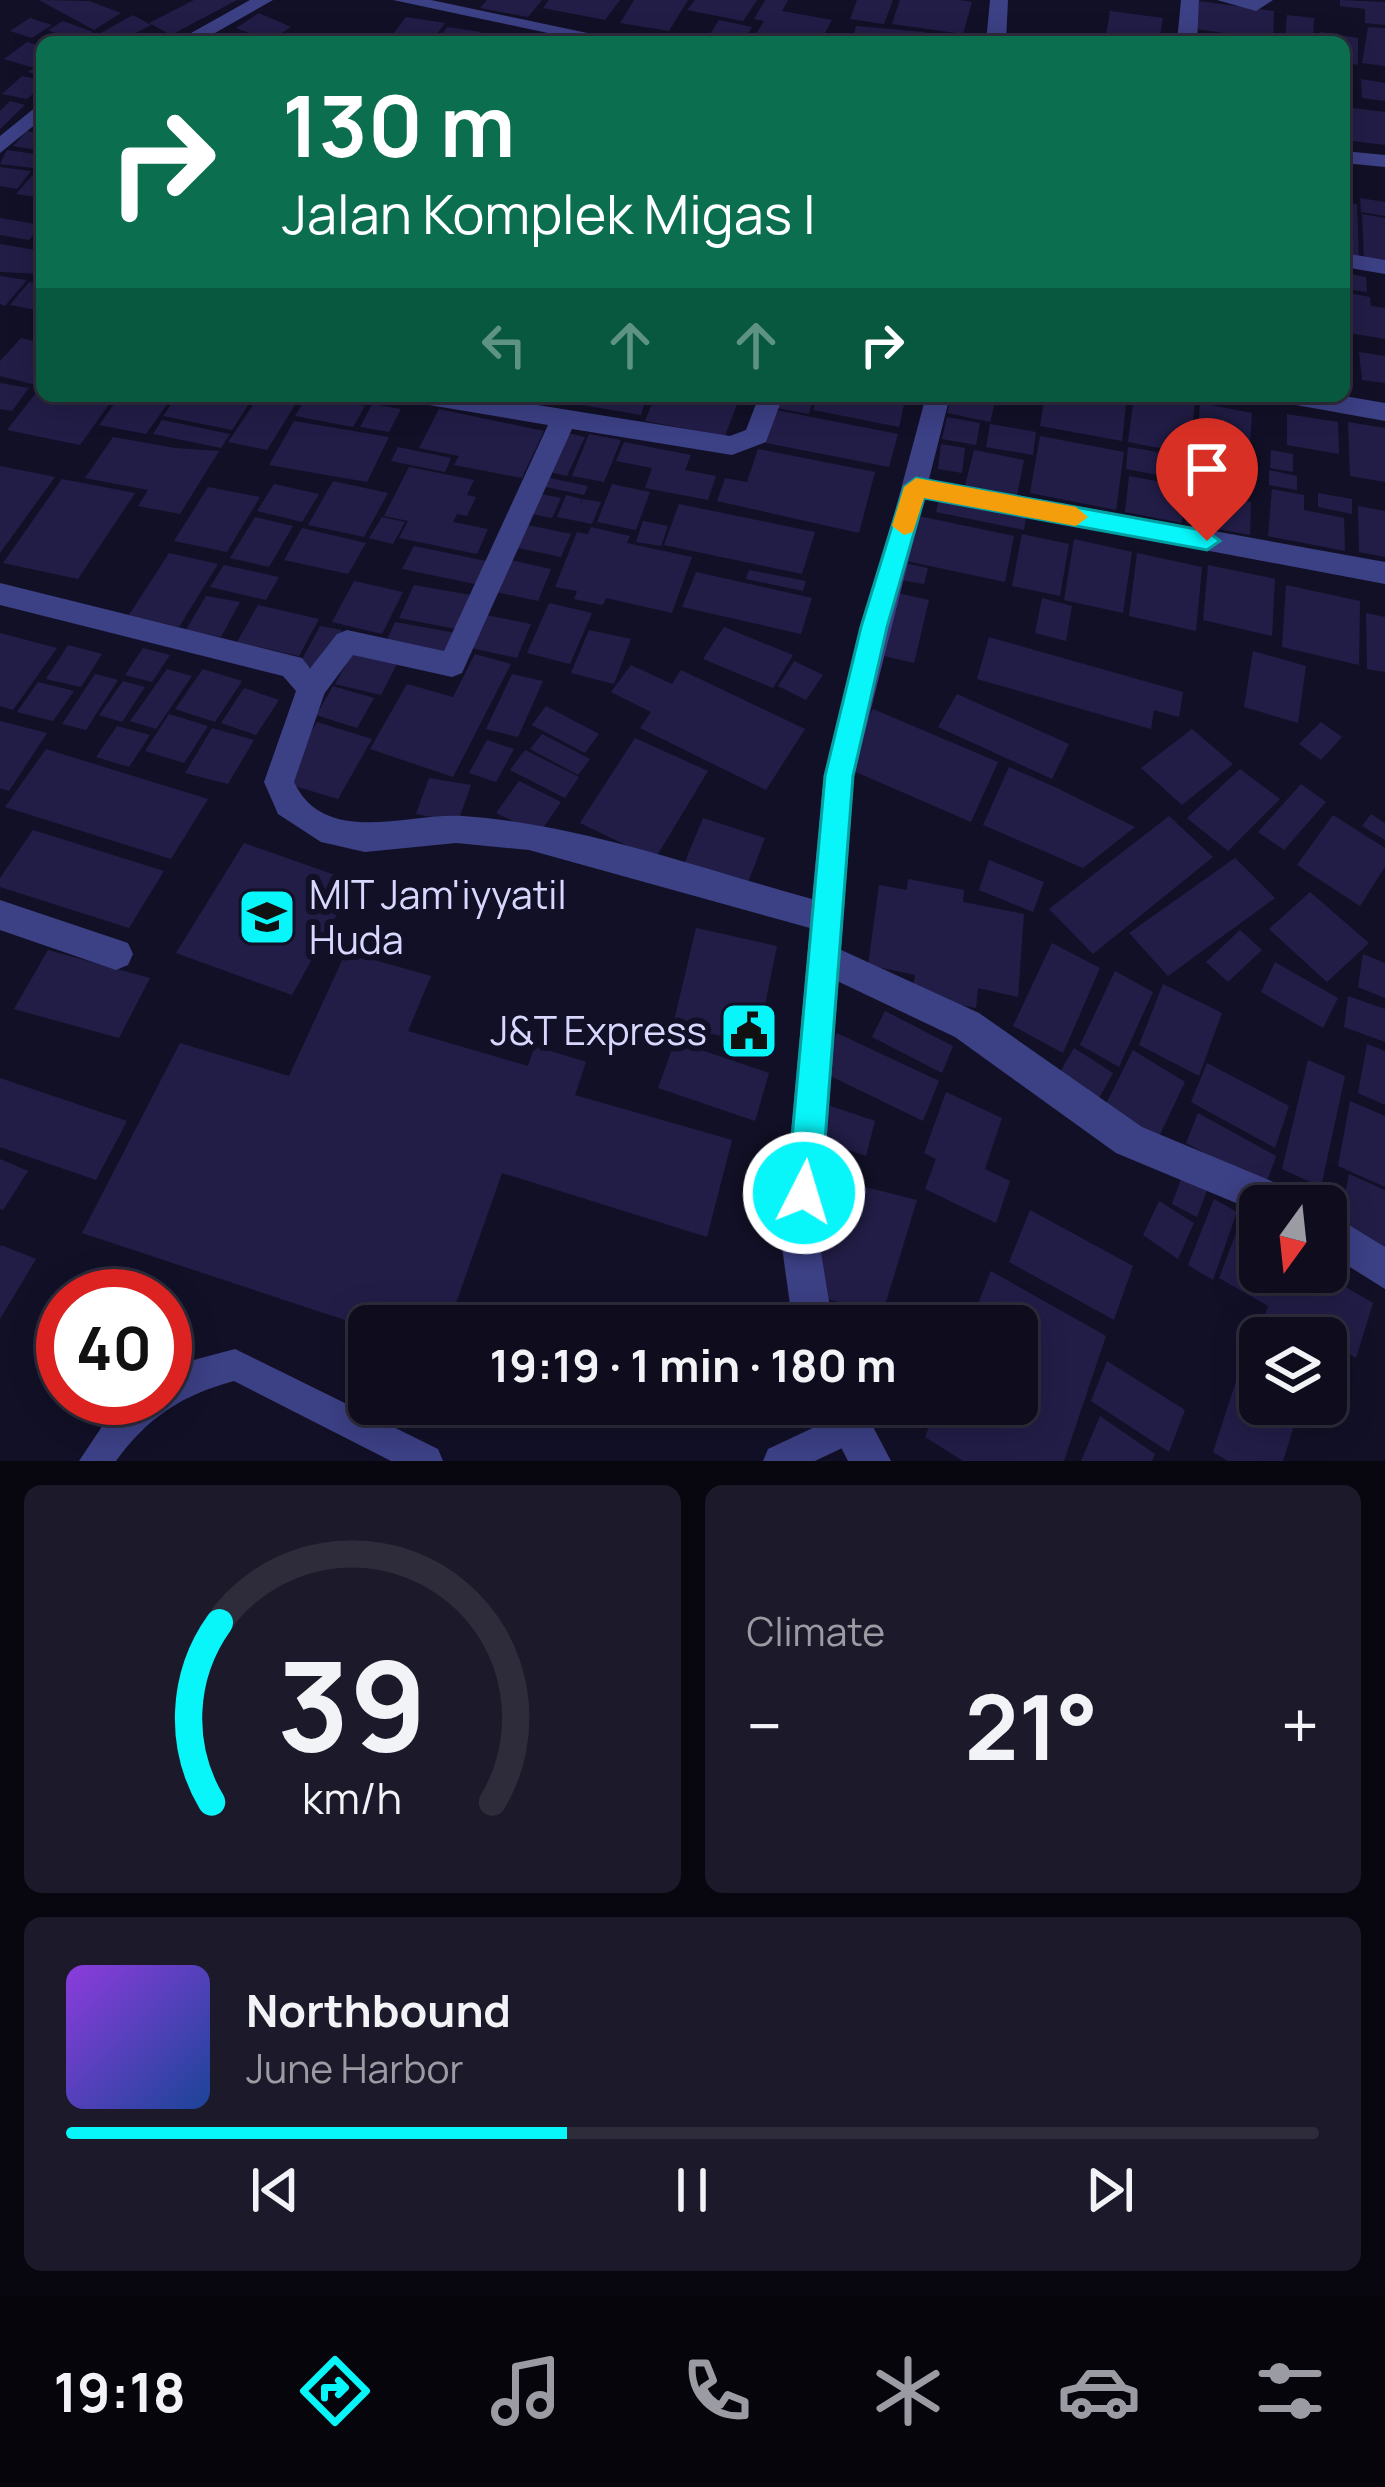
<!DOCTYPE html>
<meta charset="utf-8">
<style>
body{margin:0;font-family:Manrope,sans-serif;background:#1c1a2a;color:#f1f3f6;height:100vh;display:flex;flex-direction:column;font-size:45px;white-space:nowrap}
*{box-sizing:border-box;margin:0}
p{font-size:39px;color:#9b9ba4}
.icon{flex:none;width:66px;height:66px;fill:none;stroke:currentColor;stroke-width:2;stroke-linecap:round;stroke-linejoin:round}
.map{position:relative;height:1461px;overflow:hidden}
.drawer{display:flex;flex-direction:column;gap:24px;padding:24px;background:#080710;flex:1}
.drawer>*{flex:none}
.top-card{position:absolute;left:36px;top:36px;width:1314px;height:366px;border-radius:18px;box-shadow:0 6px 30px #0003,0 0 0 3px #2e2c3b;background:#0b6e4f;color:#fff;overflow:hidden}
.needle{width:78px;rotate:195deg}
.buttons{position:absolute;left:1239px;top:1185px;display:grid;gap:24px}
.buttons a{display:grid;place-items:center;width:108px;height:108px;border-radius:18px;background:#0e0c1d;box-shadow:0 6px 30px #0003,0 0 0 3px #2e2c3b;font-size:60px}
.speed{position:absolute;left:36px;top:1269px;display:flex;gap:24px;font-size:60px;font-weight:700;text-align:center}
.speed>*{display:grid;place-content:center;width:156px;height:156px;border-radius:50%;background:#0e0c1d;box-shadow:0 6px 30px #0003,0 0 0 3px #2e2c3b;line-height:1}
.speed .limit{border:18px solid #d22;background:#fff;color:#111}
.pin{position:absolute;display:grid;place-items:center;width:102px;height:102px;color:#fff;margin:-123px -51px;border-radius:50% 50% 50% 0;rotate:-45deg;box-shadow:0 0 12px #0007}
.pin .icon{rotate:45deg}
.me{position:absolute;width:132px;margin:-66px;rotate:5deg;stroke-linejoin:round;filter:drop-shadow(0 0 9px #0008)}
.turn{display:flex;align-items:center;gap:42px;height:252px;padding:0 48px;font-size:54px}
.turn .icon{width:156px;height:156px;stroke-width:2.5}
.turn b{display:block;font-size:84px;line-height:102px}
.lanes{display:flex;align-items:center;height:114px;padding:0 48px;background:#0003;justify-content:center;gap:60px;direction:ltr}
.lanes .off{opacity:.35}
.big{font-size:90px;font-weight:700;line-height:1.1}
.drawer .tile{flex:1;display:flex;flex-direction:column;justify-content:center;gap:18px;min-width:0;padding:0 42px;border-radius:18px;background:#1c1a2a}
.drawer .dial{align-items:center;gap:0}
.dial svg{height:312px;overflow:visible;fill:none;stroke:#2e2c3b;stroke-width:7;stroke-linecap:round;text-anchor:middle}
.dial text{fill:#f1f3f6;stroke:none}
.song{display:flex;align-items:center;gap:36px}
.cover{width:144px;height:144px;border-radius:18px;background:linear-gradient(135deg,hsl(270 70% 55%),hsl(220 70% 35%))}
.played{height:12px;border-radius:6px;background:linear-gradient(90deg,#08f5f9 40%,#2e2c3b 40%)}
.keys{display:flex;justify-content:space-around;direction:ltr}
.heat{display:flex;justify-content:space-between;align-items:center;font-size:66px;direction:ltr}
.drawer .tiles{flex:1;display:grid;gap:24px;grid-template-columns:1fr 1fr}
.tile:last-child{grid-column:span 2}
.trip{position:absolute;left:348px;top:1305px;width:690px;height:120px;border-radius:18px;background:#0e0c1d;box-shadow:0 6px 30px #0003,0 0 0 3px #2e2c3b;font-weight:700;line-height:120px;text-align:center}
.tab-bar{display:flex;height:192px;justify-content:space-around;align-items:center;background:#06050c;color:#9b9ba4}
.tab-bar .icon{width:84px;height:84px}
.tab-bar .active{color:#08f5f9}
.tab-bar b{font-size:54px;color:#f1f3f6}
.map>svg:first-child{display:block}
.building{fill:#221d47}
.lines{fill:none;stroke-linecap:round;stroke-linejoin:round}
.service{fill:#3c4085;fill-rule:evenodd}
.minor{fill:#3c4085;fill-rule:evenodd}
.tertiary{fill:#3c4085;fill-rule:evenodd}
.route{fill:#08f5f9;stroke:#059fa2;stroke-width:3}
.slow{fill:#f59e0b}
.labels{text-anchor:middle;stroke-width:12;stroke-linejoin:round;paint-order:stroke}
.poi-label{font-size:39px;fill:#d8d7fe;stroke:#121027;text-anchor:start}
</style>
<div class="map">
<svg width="1385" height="1461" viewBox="0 0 1385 1461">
<rect width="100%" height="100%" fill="#121027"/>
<path class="building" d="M39 0 89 1 121 13 94 30Z
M194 0H237L171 35 149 23Z
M487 0H542L528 17 480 8Z
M549 0H620L605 20 543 8Z
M634 0H688L669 31 620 23Z
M695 0H757L743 21 687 10Z
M765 0H788L782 11 832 20 820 42H751L764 21 754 19Z
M857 0H893L884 24 850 19Z
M900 0H960L972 2 963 34 892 24Z
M1340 0 1385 2V25L1365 23V9L1340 6Z
M1199 1 1274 11 1273 40 1196 29Z
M1110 11 1163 18 1159 42H1105Z
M259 13 291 27 269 41 236 28Z
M133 15 151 25 134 34 148 42H113L99 34Z
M1287 15 1314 18 1313 42 1285 40Z
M406 17 445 23 431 42H387Z
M30 18 52 25 32 38 10 31Z
M719 20 752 27 743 42H705Z
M63 21 93 32 78 42 48 30Z
M856 26 925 32 924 42H852Z
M447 27 481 32 475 42H436Z
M1368 27 1385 28V66L1362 63Z
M1320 32 1358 38V65L1344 62V42H1319Z
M27 42 42 46V76L28 72 34 68 4 59Z
M22 76 42 80V86L27 99 2 94Z
M1361 79 1385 83V101L1362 98Z
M10 101 25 105 0 129V111Z
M1344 107 1385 112V145L1344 140Z
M27 131 42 134V151L13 146Z
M7 150 42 155V157L33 168 0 164Z
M42 164V198L16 194Z
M0 167 31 171 17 189 0 186Z
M1360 198 1385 202V216L1361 212Z
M1344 203 1357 204 1359 260 1344 258Z
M1362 214 1385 218V265L1364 261Z
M0 218 41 225 29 240 0 235Z
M0 244 42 251V274L0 272Z
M1344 273 1366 277 1367 292 1344 289Z
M0 276 27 280 5 306 0 304Z
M29 282 42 284V311L10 305Z
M1344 292 1370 297 1371 306 1385 308V339L1344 332Z
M21 338 42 343V373L32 384 0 376V361Z
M1359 352 1385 356V383L1362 380Z
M0 383 29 388 12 411 0 409Z
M42 385V396H115L80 445 7 430Z
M120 396H173L146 434 99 425Z
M177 396H254L232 430 163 416Z
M259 396 300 397 267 450 228 442Z
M307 396H312L365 406 353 427 295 416Z
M579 396H647L641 415 576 404Z
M655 396H740L725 436 645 421Z
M775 396H814L809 414 771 407Z
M817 396H906L899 427 813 410Z
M952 396 996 399 990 422 947 413Z
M1045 396H1127L1122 441 1040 426Z
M1134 396 1195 402 1190 454 1128 442Z
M1200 403 1252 413 1249 465 1196 455Z
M372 404 401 409 389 432 360 427Z
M439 409 544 431 522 478 454 465 459 456 419 448Z
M776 410 898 434 889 467 766 443Z
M1287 414 1338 422 1339 454 1287 445Z
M947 417 980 423 976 445 942 439Z
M162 420 230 434 221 448 153 434Z
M294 421 389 437 367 482 269 465Z
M1348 422 1385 428V482L1350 476Z
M990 424 1036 432 1033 455 986 447Z
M564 432 585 437 567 476 545 471Z
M589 434 621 440 604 482 572 476Z
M1040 436 1124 452 1116 510 1030 493Z
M113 437 175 448 219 451 180 514 138 506 148 490 85 478Z
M624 442 691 455 685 470 716 476 708 500 645 488 652 468 616 461Z
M941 444 965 448 962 473 938 469Z
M398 447 451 458 445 472 391 461Z
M1128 447 1187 457 1185 480 1126 469Z
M758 449 875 472 859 533 717 501 725 478 747 482Z
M974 450 1024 460 1016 500 964 490Z
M1271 450 1293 454V472L1270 468Z
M0 466 55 477 0 553Z
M1190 466 1238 476 1236 496 1188 486Z
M409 467 474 480 467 495 476 497 467 516 457 514 453 522 488 529 477 554 399 538 408 521 384 516Z
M1269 470 1297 476V490L1269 485Z
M1129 476 1184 486 1182 523 1125 512Z
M545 477 588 486 584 495 541 486Z
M62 479 135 493 78 579 3 563Z
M333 481 388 493 364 537 308 525Z
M274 484 319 494 302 522 257 511Z
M612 484 650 492 636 530 597 522Z
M208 487 260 497 227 552 174 541Z
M1272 489 1304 495V510L1344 518 1345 551 1268 536Z
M1188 490 1251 502 1250 535 1186 523Z
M536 493 561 498 552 518 527 513Z
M1318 493 1352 499V514L1318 507Z
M566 495 582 499 579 507 583 499 601 502 592 524 557 517Z
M939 500 1026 516 1024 530 936 512Z
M679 504 815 532 802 574 664 545Z
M1358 506 1385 511V557L1359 552Z
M909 514 1014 536 1005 582 897 559Z
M255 517 293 526 269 567 230 558Z
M382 517 405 522 393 544 369 538Z
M643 521 668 526 661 546 636 542Z
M523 524 571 534 561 557 513 547Z
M591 527 630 536 627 543 692 557 672 613 606 598 603 605 574 599 577 591 555 587 577 532 588 534Z
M302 528 366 543 348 574 284 560Z
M1022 534 1069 544 1060 596 1012 586Z
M1074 539 1132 552 1123 613 1064 600Z
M414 546 486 561 475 584 402 569Z
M169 553 218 564 179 627 129 615Z
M1137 553 1202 567 1196 631 1129 616Z
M510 560 551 569 538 601 496 592Z
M899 562 928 568 924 584 895 579Z
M224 565 279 577 266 600 210 587Z
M1208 565 1275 579 1272 636 1203 620Z
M749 570 806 581 803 591 746 579Z
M696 572 812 598 801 634 682 607Z
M354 581 403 592 382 634 332 622Z
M414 585 471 595 456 629 399 618Z
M1286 585 1360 601 1359 665 1282 647Z
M888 591 929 600 914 663 871 653Z
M206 596 240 602 221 637 186 630Z
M1042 598 1072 606 1066 641 1035 633Z
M549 603 592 613 570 664 527 653Z
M258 605 319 619 299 656 237 642Z
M1366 613 1385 617V672L1367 669Z
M486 615 531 624 517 658 471 648Z
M395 622 456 633 445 660 383 649Z
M320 626 342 630 322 670 299 665Z
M724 627 793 655 773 688 703 659Z
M589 630 631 639 614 684 571 673Z
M0 633 57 648 13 710 0 706Z
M989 637 1183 692 1179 717 1154 710 1151 729 977 679Z
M68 645 102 654 81 687 46 679Z
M356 647 400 658 381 695 335 684Z
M143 648 170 655 152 682 125 675Z
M1253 651 1306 666 1298 723 1244 707Z
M475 654 511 664 453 777 370 749 407 684 453 697Z
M794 661 823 675 806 700 778 686Z
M631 665 672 684 681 670 805 729 766 790 640 728 651 712 611 692Z
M167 669 192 676 156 729 130 721Z
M203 669 242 681 215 722 175 709Z
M95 674 118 680 86 730 62 724Z
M512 674 543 681 518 737 486 729Z
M123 681 145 687 122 722 99 715Z
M38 682 74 691 53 721 17 712Z
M333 686 374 698 357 728 316 715Z
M244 688 279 700 256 735 221 723Z
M957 694 1069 744 1052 779 938 727Z
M546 706 599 734 585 753 532 725Z
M873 709 998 762 971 822 842 766Z
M169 714 208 726 184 763 145 751Z
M0 721 47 733 9 791 0 788Z
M317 722 372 739 338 799 281 782Z
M1321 722 1342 737 1321 760 1299 744Z
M117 726 150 735 129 767 96 757Z
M212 728 254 740 228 784 185 773Z
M1192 729 1233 764 1182 805 1141 768Z
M542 734 590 759 578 775 530 749Z
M635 738 708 771 655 859 580 823Z
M487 740 514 749 496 782 469 773Z
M46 749 208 799 171 859 5 807Z
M525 750 579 777 565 798 510 770Z
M1009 767 1055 787 1135 827 1083 868 983 825Z
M1240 769 1280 799 1228 851 1187 818Z
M429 778 471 785 458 822 416 814Z
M519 781 561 802 539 834 496 813Z
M1301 784 1326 802 1284 850 1258 832Z
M1371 814 1385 823V840L1362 826Z
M1333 815 1385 848V867L1360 906 1297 865Z
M1169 816 1213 857 1093 954 1049 909Z
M703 818 765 838 747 885 684 864Z
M33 830 164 871 129 928 0 887V878Z
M244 843 355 882 292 995 176 953Z
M1235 858 1275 898 1168 976 1129 933Z
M989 860 1044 882 1033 912 979 890Z
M908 879 964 890 963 902 1024 914 1018 997 978 988 976 1008 912 995 915 975 868 965 879 885 907 890Z
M1310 892 1369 943 1327 982 1269 929Z
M696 928 777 946 757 1044 673 1025Z
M1240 930 1262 950 1228 982 1206 962Z
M1052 943 1100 968 1063 1053 1013 1026Z
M48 950 150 978 119 1038 14 1009Z
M346 952 431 976 408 1031 528 1066 535 1046 586 1062 575 1095 732 1140 707 1237 502 1173 448 1326 369 1328 82 1233 180 1043 289 1076Z
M1363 954 1385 963V998L1358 987Z
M1275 962 1338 998 1323 1028 1261 992Z
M1115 971 1153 992 1119 1067 1080 1045Z
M1163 984 1222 1013 1199 1076 1139 1045Z
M1348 996 1385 1009V1042L1344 1027Z
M885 1011 953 1046 942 1073 872 1037Z
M837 1033 939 1081 923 1121 820 1071Z
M675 1041 769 1073 755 1121 658 1088Z
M1367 1044 1385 1051V1105L1358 1093Z
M1074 1048 1113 1073 1098 1100 1059 1074Z
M1133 1050 1185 1082 1154 1147 1101 1114Z
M1308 1060 1345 1076 1321 1187 1282 1169Z
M1207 1063 1289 1106 1275 1148 1191 1102Z
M0 1078 127 1121 96 1180 0 1147Z
M946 1092 1002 1118 985 1169 1010 1181 996 1223 925 1189 936 1159 924 1153Z
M1350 1101 1385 1116V1187L1338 1166Z
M819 1102 875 1121 866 1156 810 1137Z
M1198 1113 1276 1156 1265 1187 1186 1143Z
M0 1159 28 1171 3 1210 0 1209Z
M1349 1174 1385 1190V1257L1337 1235Z
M818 1175 917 1200 882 1315 817 1296Z
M1182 1176 1207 1190 1197 1217 1172 1204Z
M1214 1199 1237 1212 1213 1280 1188 1265Z
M1159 1201 1194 1223 1178 1259 1143 1235Z
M1030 1210 1133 1266 1114 1320 1009 1262Z
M1239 1225 1260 1237V1272H1320L1373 1303 1356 1358 1315 1334 1313 1338H1257L1268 1306 1219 1278Z
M1 1245 36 1259 0 1319V1247Z
M991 1271 1106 1336 1064 1461H963L925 1437 938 1404H1017V1326H969Z
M1107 1361 1185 1410 1169 1452 1091 1401Z
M1239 1372 1260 1384V1404L1300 1407 1283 1461H1228L1213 1452Z
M1100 1416 1155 1454 1152 1461H1081Z"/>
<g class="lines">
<path class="service" d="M235 1349 438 1449 443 1461H391L234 1381C182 1395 148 1417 116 1461H79L113 1410 131 1398H165V1374L186 1362Z
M851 1410 863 1414 867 1426 863 1438 815 1461H763L768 1449Z"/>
<path class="minor" d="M250 0H273L199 42H175Z
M393 0H431L630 42H590Z
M1181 0H1199L1197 42H1177Z
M1217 0H1273L1256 11Z
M42 102V119L0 153V136Z
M1344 151 1385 155V167L1344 163Z
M1344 253 1385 260V274L1344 267Z
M417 396H482L730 436 746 430 759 396H783L766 442 732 455 572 429 462 673 452 677 353 655 321 698H301L296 689 301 680 337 634 347 630 444 651 548 425 429 405Z
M1284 396H1344L1385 403V421L1296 405Z
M916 477 1385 562V584L907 494 903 487 907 480Z
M0 900 128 943 133 954 128 965 116 970 0 930Z
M826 943 979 1013 1142 1127 1300 1193 1306 1206H1260V1213L1116 1153 955 1037 814 970 809 959 814 948Z
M1326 1211 1385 1247V1289L1326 1252Z"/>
<path class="tertiary" d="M990 0H1008L1006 42H986Z
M926 396H950L854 776 819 1240 833 1326H793L781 1240 810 928 529 850 456 843 365 852 321 842 278 814 264 782 296 691 283 676 0 605V583L302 658 326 689 294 782C325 848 409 812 463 816 581 824 698 868 812 899L824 776Z
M819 1404H861L891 1461H848Z"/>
</g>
<path class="route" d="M916 478 1207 531 1220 541 1207 550 924 498 887 627 853 776 821 1193 816 1205 804 1210 792 1205 787 1193 825 776 861 627 904 487Z"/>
<path class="slow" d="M916 478 1076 507 1088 517 1076 526 924 498 913 532 904 535 892 526 904 487Z"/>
<defs>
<g id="school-square" transform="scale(3)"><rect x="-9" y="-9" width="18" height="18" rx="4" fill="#08f5f9" stroke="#121027"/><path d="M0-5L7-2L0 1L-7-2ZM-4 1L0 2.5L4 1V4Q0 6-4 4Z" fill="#111"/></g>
<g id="civic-square" transform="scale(3)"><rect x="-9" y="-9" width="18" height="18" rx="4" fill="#08f5f9" stroke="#121027"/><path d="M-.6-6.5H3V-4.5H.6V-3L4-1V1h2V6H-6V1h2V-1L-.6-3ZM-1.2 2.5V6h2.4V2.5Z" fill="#111"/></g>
</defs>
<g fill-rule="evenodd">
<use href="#school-square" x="267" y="917"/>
<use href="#civic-square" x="749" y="1031"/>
</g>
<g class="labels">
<g class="poi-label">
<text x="309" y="909">MIT Jam'iyyatil<tspan x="309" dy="45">Huda</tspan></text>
<text x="707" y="1045" text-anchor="end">J&amp;T Express</text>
</g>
</g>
</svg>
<div class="buttons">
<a><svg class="needle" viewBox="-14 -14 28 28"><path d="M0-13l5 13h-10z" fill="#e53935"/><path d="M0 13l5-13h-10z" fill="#9b9ba4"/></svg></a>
<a><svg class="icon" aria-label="layers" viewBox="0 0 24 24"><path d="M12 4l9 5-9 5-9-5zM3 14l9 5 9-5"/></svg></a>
</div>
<div class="speed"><div class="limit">40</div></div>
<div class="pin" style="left:1207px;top:541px;background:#d93025"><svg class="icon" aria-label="arrive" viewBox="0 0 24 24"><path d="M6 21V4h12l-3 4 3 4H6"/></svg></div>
<svg class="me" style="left:804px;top:1193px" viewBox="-20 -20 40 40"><circle r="17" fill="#08f5f9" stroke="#fff" stroke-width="3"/><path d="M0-11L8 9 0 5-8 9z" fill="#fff"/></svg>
<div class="trip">19:19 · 1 min · 180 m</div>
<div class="top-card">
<div class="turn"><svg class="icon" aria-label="right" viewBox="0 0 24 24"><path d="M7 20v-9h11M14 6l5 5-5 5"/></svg><div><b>130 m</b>Jalan Komplek Migas I</div></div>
<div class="lanes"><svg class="icon off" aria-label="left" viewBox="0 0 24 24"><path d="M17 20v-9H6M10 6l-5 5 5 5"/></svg><svg class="icon off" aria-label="ahead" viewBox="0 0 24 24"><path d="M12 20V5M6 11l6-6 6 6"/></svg><svg class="icon off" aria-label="ahead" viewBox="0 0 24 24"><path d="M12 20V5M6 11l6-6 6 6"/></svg><svg class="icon" aria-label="right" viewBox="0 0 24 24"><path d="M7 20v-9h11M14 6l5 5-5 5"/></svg></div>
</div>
</div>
<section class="drawer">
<div class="tiles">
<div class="tile dial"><svg viewBox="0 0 100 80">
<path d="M14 69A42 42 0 1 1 86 69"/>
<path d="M14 69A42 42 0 0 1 16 23" stroke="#08f5f9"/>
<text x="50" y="56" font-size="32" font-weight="700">39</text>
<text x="50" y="72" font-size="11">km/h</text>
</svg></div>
<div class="tile"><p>Climate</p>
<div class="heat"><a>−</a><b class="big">21°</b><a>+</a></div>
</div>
<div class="tile">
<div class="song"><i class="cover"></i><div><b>Northbound</b><p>June Harbor</p></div></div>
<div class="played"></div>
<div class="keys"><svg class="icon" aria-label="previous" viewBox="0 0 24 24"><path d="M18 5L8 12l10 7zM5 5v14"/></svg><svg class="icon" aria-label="pause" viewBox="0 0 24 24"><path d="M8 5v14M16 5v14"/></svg><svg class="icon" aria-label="next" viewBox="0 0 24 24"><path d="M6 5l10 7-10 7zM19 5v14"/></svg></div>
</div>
</div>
</section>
<nav class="tab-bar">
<b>19:18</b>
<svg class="icon active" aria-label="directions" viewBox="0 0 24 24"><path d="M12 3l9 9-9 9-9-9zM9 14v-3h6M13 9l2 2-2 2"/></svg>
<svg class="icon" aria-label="music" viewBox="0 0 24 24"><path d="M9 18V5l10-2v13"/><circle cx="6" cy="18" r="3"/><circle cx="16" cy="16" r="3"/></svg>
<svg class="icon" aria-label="phone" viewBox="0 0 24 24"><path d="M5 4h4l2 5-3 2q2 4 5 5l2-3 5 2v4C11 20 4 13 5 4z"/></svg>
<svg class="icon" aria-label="climate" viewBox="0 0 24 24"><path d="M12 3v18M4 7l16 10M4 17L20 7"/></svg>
<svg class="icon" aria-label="car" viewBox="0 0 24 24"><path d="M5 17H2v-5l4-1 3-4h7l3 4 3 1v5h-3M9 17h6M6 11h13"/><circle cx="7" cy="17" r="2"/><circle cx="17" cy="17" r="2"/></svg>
<svg class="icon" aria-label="filters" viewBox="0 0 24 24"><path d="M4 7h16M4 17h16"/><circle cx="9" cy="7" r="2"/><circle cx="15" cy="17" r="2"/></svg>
</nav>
